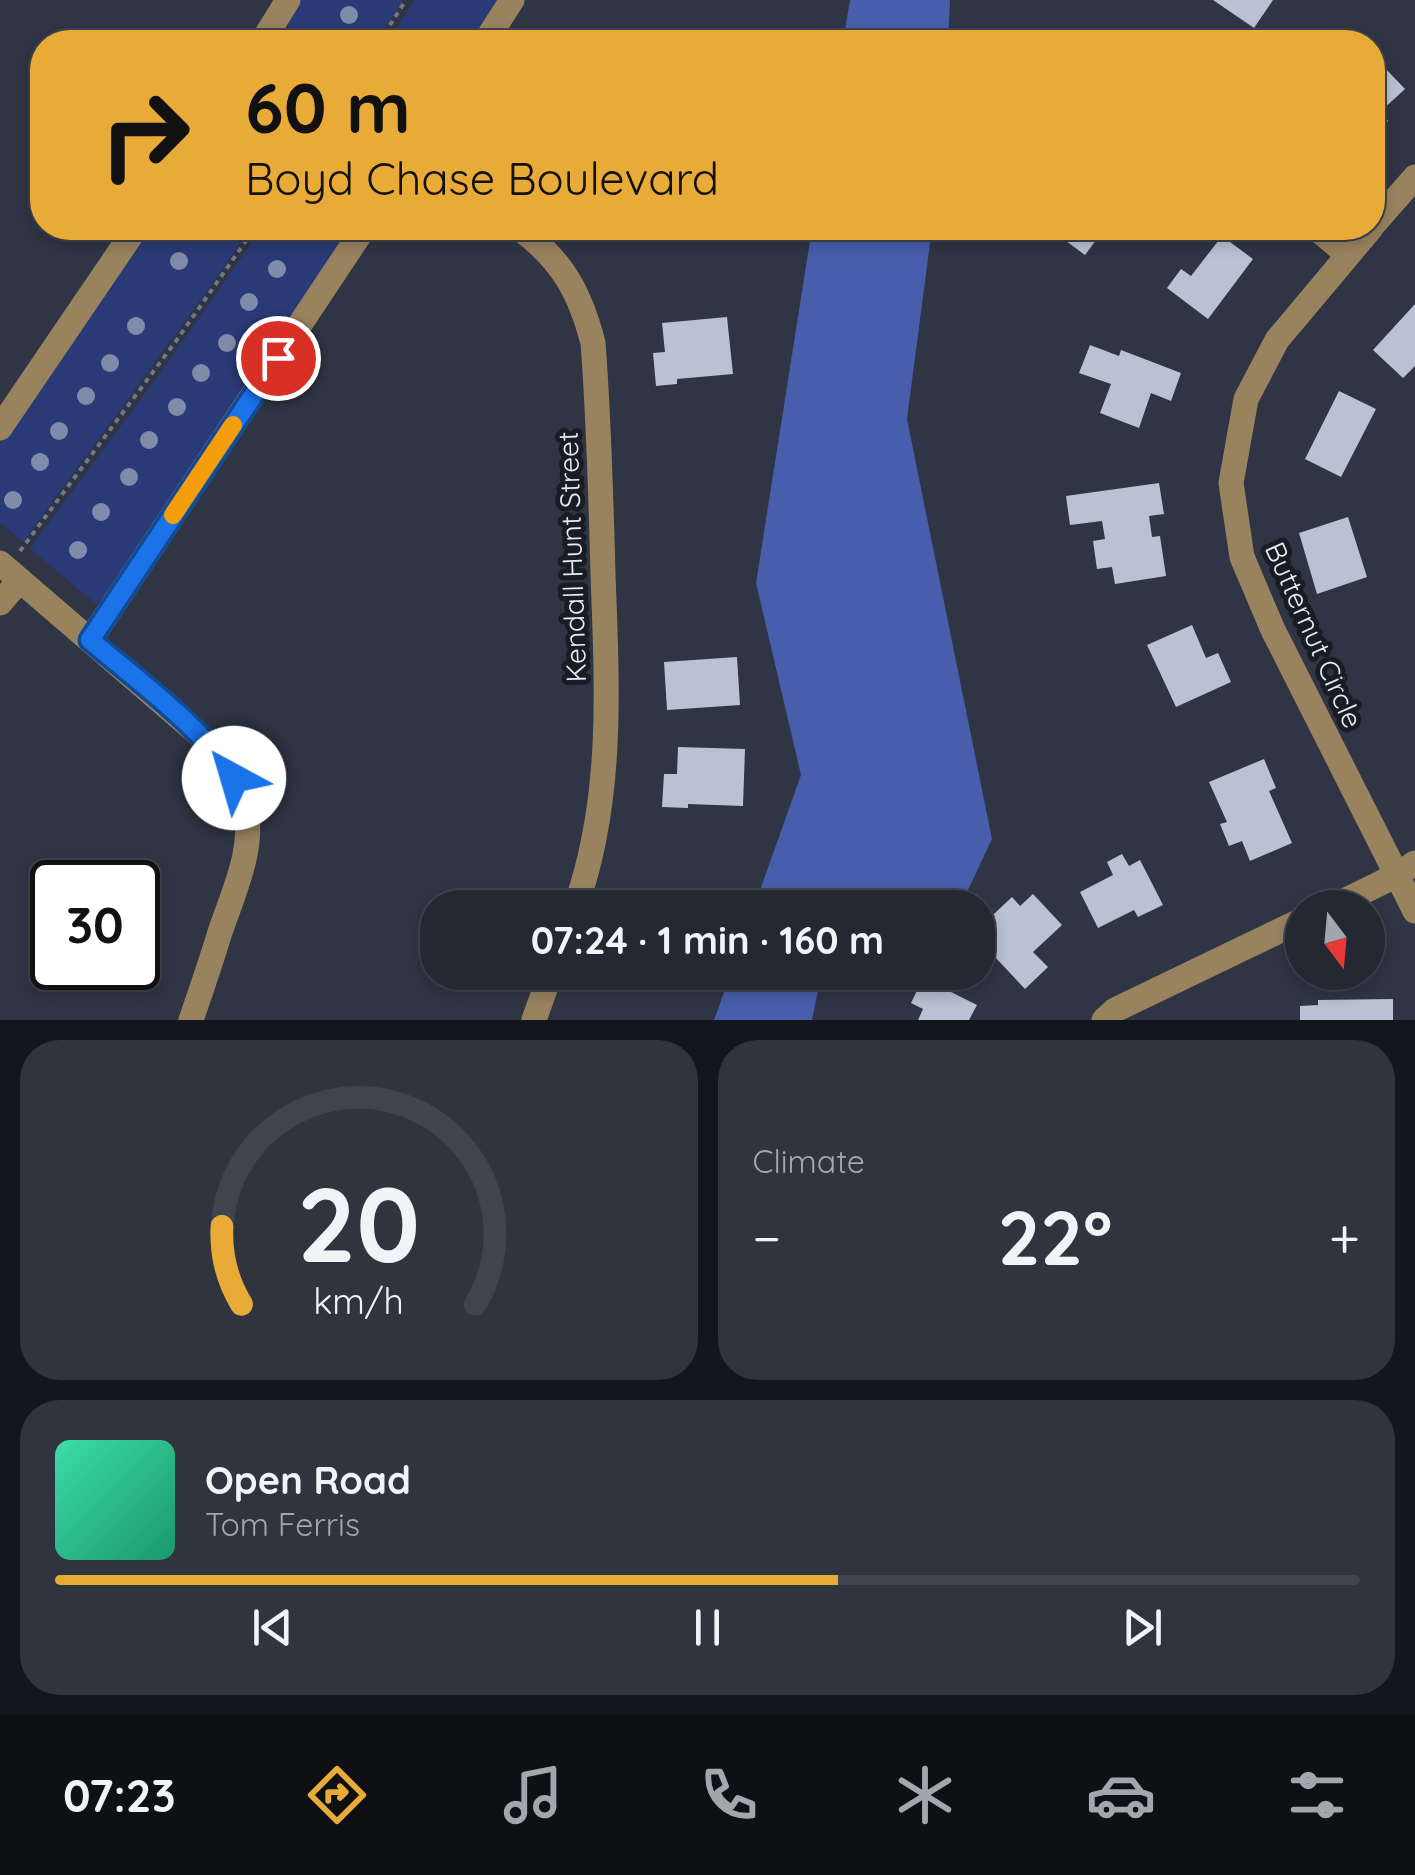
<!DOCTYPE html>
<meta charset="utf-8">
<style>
body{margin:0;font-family:Quicksand,sans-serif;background:#2f343f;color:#f1f3f6;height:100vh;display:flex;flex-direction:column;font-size:38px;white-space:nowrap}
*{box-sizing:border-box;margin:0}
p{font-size:32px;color:#a3a6ac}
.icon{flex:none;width:55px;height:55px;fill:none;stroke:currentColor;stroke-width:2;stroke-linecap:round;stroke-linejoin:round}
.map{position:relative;height:1020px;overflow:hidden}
.panel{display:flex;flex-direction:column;gap:20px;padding:20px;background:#13161c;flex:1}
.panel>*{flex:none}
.top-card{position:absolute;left:30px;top:30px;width:1355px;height:210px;border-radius:40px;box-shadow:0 5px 15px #0003,0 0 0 2px #40444e;background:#e8ab37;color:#111;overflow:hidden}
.needle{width:65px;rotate:164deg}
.buttons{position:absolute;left:1285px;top:890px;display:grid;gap:20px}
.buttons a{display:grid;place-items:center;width:100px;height:100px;border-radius:50%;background:#232833;box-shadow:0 5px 15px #0003,0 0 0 2px #40444e;font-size:50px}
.speed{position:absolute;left:30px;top:860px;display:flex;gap:20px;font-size:50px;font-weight:700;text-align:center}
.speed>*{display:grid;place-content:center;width:130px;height:130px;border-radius:50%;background:#232833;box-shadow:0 5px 15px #0003,0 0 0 2px #40444e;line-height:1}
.speed .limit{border:5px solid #111;border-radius:15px;background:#fff;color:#111}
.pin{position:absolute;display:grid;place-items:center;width:85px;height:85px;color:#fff;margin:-42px;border:5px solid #fff;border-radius:50%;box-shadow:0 2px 10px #0007}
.me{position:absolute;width:110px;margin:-55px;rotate:321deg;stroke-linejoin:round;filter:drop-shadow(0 0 8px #0008)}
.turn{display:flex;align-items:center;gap:35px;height:210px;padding:0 50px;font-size:45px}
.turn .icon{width:130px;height:130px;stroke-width:2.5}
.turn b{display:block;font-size:70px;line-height:85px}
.big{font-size:75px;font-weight:700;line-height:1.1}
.panel .widget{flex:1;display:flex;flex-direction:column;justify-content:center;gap:15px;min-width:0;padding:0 35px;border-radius:40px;background:#2f343f}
.panel .dial{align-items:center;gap:0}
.dial svg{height:260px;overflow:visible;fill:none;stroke:#40444e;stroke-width:7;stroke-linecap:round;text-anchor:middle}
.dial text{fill:#f1f3f6;stroke:none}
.song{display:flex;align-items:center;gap:30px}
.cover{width:120px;height:120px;border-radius:15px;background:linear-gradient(135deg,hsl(160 70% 55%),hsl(160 70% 35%))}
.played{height:10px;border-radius:5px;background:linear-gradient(90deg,#e8ab37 60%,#40444e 60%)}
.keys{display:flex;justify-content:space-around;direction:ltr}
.heat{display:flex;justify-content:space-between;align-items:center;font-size:55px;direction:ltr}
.panel .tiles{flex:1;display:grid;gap:20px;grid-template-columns:1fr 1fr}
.widget:last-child{grid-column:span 2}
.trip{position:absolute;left:420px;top:890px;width:575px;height:100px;border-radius:40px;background:#232833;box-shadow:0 5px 15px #0003,0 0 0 2px #40444e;font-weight:700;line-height:100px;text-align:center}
.tabs{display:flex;height:160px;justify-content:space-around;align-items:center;background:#0e1014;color:#a3a6ac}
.tabs .icon{width:70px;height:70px}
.tabs .current{color:#e8ab37}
.tabs b{font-size:45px;color:#f1f3f6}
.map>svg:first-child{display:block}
.green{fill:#2a3a76}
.forest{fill:#475eac}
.building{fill:#b9c1d4}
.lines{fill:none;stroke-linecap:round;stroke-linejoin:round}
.path{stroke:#737885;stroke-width:4;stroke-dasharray:5 5;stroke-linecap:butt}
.minor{stroke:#99835f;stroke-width:25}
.tree{fill:#7f8ba9}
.route-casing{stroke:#114b97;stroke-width:25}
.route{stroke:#1a73e8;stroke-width:18}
.slow{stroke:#f59e0b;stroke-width:18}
.labels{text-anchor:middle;stroke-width:10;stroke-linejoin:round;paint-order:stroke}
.street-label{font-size:28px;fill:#e7ebf5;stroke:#1a1c24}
</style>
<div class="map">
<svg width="1415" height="1020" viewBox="0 0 1415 1020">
<rect width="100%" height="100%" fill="#2f3544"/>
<path class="green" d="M301 0H403L376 42H311L288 26 289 18Z
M415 0H502L475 42H388Z
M146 228H251L205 294 23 542 0 522V444Z
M262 228H354L104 600 97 605 30 548 166 365Z"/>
<path class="forest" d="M850 0H950L948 42H843Z
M812 228H932L907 419 992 839 960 907H754L801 775 756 583Z
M731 973V972L841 973 821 975 812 1020H714Z"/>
<path class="building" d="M1213 0H1273L1254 28Z
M1383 66 1405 89 1380 112 1388 121 1372 136V76Z
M1069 228H1105L1085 255 1062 238Z
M1222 236 1253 259 1208 319 1167 288 1181 269 1191 276Z
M1415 304V366L1403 378 1373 350Z
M727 317 733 374 677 379V384L656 386 653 353 665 352 662 323Z
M1090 345 1119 356 1121 350 1181 373 1171 401 1151 393 1139 428 1100 413 1111 384 1079 373Z
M1339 391 1376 409 1341 477 1305 459Z
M1159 483 1164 514 1149 516 1152 537 1160 536 1166 576 1115 584 1112 567 1097 569 1093 541 1105 539 1102 521 1070 525 1066 496Z
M1348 517 1367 577 1317 594 1299 533Z
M1192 625 1206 658 1218 653 1231 682 1176 707 1147 645Z
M737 657 740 705 667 710 664 662Z
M678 747 745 749 743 806 688 804V808L662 807 664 774H677Z
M1264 759 1276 788 1269 791 1292 843 1250 861 1242 841 1229 846 1220 824 1227 822 1209 782Z
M1122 854 1129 866 1140 860 1163 905 1138 917 1134 910 1098 928 1080 892 1113 875 1107 862Z
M1033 894 1062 925 1033 952 1048 967 1025 989 978 939V929L1012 897 1020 906Z
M923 978 977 1005 969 1020H918L923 1009 911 1003Z
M1393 999V1020H1300V1006L1318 1005V1000Z"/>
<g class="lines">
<path class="path" d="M379 42 406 0
M20 551 176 341 255 228"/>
<path class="minor" d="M262 42 288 0
M485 42 512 0
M1372 226 1415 177
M519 228C562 260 580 292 593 343 599 420 601 497 603 574 607 686 614 800 575 908
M1316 228 1348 255
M1371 228 1277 340 1246 399 1231 483 1242 557 1273 630 1415 911
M0 428 136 228
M0 563 194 730C215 751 234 770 243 798 258 842 234 891 220 932 211 962 201 991 191 1020
M0 603 20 580
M90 640 364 228
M1330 908 1397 875 1415 863
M534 1020 551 972
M1104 1020 1115 1010 1302 920"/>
</g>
<g class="tree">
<circle cx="349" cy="15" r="9"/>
<circle cx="179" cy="261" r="9"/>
<circle cx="277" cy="269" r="9"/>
<circle cx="249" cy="302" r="9"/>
<circle cx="136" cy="326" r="9"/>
<circle cx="227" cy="343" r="9"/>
<circle cx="110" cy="363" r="9"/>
<circle cx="201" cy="373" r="9"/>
<circle cx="86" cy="396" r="9"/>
<circle cx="177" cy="407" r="9"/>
<circle cx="59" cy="431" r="9"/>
<circle cx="149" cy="440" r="9"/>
<circle cx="40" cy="462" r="9"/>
<circle cx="129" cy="477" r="9"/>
<circle cx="13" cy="500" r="9"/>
<circle cx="101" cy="512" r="9"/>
<circle cx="78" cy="550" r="9"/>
</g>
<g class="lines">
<g class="route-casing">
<path id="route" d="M234 778C200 725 138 681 90 640L278 358"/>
</g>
<use href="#route" class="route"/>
<path class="slow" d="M173 515 233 425"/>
</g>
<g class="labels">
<g class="street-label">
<text transform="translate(572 557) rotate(-92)" y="10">Kendall Hunt Street</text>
<text transform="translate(1314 635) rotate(66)" y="10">Butternut Circle</text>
</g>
</g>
</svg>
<div class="buttons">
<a><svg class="needle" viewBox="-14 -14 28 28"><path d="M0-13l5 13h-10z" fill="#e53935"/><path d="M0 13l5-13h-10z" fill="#a3a6ac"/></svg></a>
</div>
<div class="speed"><div class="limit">30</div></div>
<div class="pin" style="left:278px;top:358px;background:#d93025"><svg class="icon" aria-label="arrive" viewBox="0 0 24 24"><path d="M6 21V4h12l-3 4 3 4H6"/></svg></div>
<svg class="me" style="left:234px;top:778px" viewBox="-20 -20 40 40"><circle r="19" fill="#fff"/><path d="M0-13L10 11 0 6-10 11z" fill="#1a73e8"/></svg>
<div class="trip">07:24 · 1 min · 160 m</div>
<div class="top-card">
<div class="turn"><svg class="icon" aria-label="right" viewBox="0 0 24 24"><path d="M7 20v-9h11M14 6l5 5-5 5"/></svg><div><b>60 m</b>Boyd Chase Boulevard</div></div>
</div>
</div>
<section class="panel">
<div class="tiles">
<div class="widget dial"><svg viewBox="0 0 100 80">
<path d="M14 69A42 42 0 1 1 86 69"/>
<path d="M14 69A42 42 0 0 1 8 45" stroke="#e8ab37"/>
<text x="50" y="56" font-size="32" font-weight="700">20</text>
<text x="50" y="72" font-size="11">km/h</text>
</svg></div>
<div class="widget"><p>Climate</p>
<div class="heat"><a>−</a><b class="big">22°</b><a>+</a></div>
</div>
<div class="widget">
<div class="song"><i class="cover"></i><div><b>Open Road</b><p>Tom Ferris</p></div></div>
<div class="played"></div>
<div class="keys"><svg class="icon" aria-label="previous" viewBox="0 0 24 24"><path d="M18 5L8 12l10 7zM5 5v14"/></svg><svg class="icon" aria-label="pause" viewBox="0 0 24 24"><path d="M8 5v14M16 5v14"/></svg><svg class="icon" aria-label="next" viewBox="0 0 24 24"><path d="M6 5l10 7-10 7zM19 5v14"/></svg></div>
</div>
</div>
</section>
<nav class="tabs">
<b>07:23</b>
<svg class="icon current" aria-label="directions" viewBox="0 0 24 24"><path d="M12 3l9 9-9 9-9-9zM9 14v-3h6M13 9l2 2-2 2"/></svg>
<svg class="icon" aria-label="music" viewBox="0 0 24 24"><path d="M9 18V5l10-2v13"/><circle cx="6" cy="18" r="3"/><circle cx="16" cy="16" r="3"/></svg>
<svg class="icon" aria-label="phone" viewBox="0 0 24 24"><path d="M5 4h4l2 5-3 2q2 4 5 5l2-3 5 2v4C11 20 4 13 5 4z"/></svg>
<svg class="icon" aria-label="climate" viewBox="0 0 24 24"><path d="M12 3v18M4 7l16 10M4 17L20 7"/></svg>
<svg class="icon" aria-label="car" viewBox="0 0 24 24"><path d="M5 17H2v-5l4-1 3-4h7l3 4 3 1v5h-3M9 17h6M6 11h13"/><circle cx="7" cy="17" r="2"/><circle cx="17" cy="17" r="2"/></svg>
<svg class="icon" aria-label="filters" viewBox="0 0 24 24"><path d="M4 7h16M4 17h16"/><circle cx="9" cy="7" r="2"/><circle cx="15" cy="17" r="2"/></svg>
</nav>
